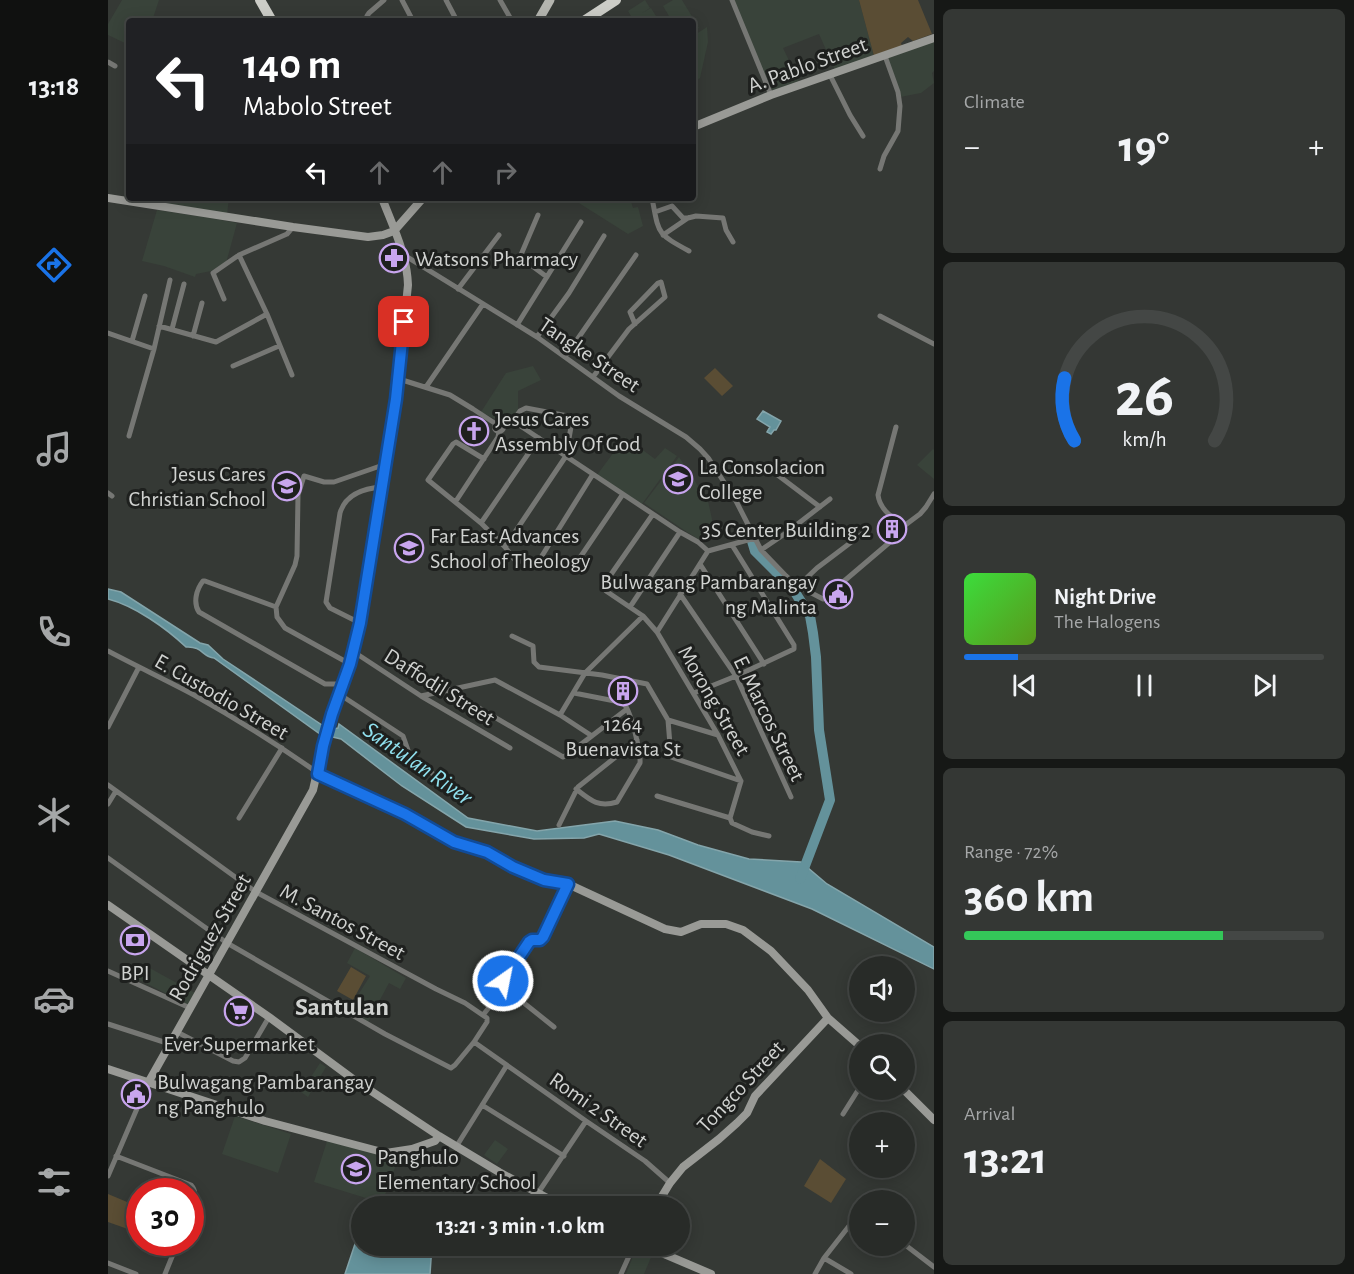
<!DOCTYPE html>
<meta charset="utf-8">
<style>
body{margin:0;font-family:"Alegreya Sans",sans-serif;background:#343734;color:#f1f3f6;height:100vh;display:flex;flex-direction:column;font-size:22px;white-space:nowrap}
*{box-sizing:border-box;margin:0}
p{font-size:20px;color:#a5a7a8}
.icon{flex:none;width:33px;height:33px;fill:none;stroke:currentColor;stroke-width:2;stroke-linecap:round;stroke-linejoin:round}
.map{position:relative;flex:1;overflow:hidden}
.sheet{display:flex;flex-direction:column;gap:9px;padding:9px;background:#161816;width:420px}
.sheet>*{flex:none}
.banner{position:absolute;left:18px;top:18px;width:570px;height:183px;border-radius:6px;box-shadow:0 3px 15px #0003,0 0 0 2px #444745;background:#202124;color:#fff;overflow:hidden}
.buttons{position:absolute;left:741px;top:956px;display:grid;gap:12px}
.buttons a{display:grid;place-items:center;width:66px;height:66px;border-radius:50%;background:#282b28;box-shadow:0 3px 15px #0003,0 0 0 2px #444745;font-size:30px}
.speed{position:absolute;left:18px;top:1178px;display:flex;gap:12px;font-size:30px;font-weight:700;text-align:center}
.speed>*{display:grid;place-content:center;width:78px;height:78px;border-radius:50%;background:#282b28;box-shadow:0 3px 15px #0003,0 0 0 2px #444745;line-height:1}
.speed .limit{border:9px solid #d22;background:#fff;color:#111}
.pin{position:absolute;display:grid;place-items:center;width:51px;height:51px;color:#fff;margin:-26px;border-radius:12px;box-shadow:0 3px 9px #0006}
.me{position:absolute;width:66px;margin:-33px;rotate:33deg;stroke-linejoin:round;filter:drop-shadow(0 0 4px #0008)}
.turn{display:flex;align-items:center;gap:21px;height:126px;padding:0 18px;font-size:27px}
.turn .icon{width:78px;height:78px;stroke-width:2.5}
.turn b{display:block;font-size:42px;line-height:51px}
.lanes{display:flex;align-items:center;height:57px;padding:0 18px;background:#0003;justify-content:center;gap:30px;direction:ltr}
.lanes .off{opacity:.35}
.big{font-size:45px;font-weight:600;line-height:1.1}
.sheet .widget{flex:1;display:flex;flex-direction:column;justify-content:center;gap:9px;min-width:0;padding:0 21px;border-radius:9px;background:#343734}
.sheet .dial{align-items:center;gap:0}
.dial svg{height:156px;overflow:visible;fill:none;stroke:#444745;stroke-width:7;stroke-linecap:round;text-anchor:middle}
.dial text{fill:#f1f3f6;stroke:none}
.song{display:flex;align-items:center;gap:18px}
.cover{width:72px;height:72px;border-radius:9px;background:linear-gradient(135deg,hsl(120 70% 55%),hsl(90 70% 35%))}
.played{height:6px;border-radius:3px;background:linear-gradient(90deg,#1a73e8 15%,#444745 15%)}
.keys{display:flex;justify-content:space-around;direction:ltr}
.heat{display:flex;justify-content:space-between;align-items:center;font-size:33px;direction:ltr}
.charge{height:9px;border-radius:4px;background:linear-gradient(90deg,#34c759 72%,#444745 0)}
.trip{position:absolute;left:243px;top:1196px;width:339px;height:60px;border-radius:30px;background:#282b28;box-shadow:0 3px 15px #0003,0 0 0 2px #444745;font-weight:600;line-height:60px;text-align:center}
main{display:flex;flex:1;min-height:0}
.tab-bar{display:flex;flex-direction:column;width:108px;justify-content:space-around;align-items:center;background:#101110;color:#a5a7a8}
.tab-bar .icon{width:42px;height:42px}
.tab-bar .on{color:#1a73e8}
.tab-bar b{font-size:27px;color:#f1f3f6}
.map>svg:first-child{display:block}
.built{fill:#39433a}
.green{fill:#5a4d34}
.water{fill:#64929b;stroke:#84a5ab;stroke-width:1.5}
.lines{fill:none;stroke-linecap:round;stroke-linejoin:round}
.river{stroke:#64929b;stroke-width:10}
.street{stroke:#767774;stroke-width:5}
.secondary{stroke:#999a96;stroke-width:8}
.primary{stroke:#b4b5af;stroke-width:9}
.highway{stroke:#cccdc7;stroke-width:10}
.route-casing{stroke:#114b97;stroke-width:15}
.route{stroke:#1a73e8;stroke-width:10}
.labels{text-anchor:middle;stroke-width:6;stroke-linejoin:round;paint-order:stroke}
.street-label{font-size:22px;fill:#d0d2d0;stroke:#1e201e}
.poi-label{font-size:22px;fill:#d0d2d0;stroke:#1e201e;text-anchor:start}
.water-label{font-size:24px;font-style:italic;fill:#90e1ef;stroke:#1e201e}
.quarter-label{font-size:26px;font-weight:bold;fill:#d0d2d0;stroke:#1e201e}
</style>
<main>
<nav class="tab-bar">
<b>13:18</b>
<svg class="icon on" aria-label="directions" viewBox="0 0 24 24"><path d="M12 3l9 9-9 9-9-9zM9 14v-3h6M13 9l2 2-2 2"/></svg>
<svg class="icon" aria-label="music" viewBox="0 0 24 24"><path d="M9 18V5l10-2v13"/><circle cx="6" cy="18" r="3"/><circle cx="16" cy="16" r="3"/></svg>
<svg class="icon" aria-label="phone" viewBox="0 0 24 24"><path d="M5 4h4l2 5-3 2q2 4 5 5l2-3 5 2v4C11 20 4 13 5 4z"/></svg>
<svg class="icon" aria-label="climate" viewBox="0 0 24 24"><path d="M12 3v18M4 7l16 10M4 17L20 7"/></svg>
<svg class="icon" aria-label="car" viewBox="0 0 24 24"><path d="M5 17H2v-5l4-1 3-4h7l3 4 3 1v5h-3M9 17h6M6 11h13"/><circle cx="7" cy="17" r="2"/><circle cx="17" cy="17" r="2"/></svg>
<svg class="icon" aria-label="filters" viewBox="0 0 24 24"><path d="M4 7h16M4 17h16"/><circle cx="9" cy="7" r="2"/><circle cx="15" cy="17" r="2"/></svg>
</nav>
<div class="map">
<svg width="826" height="1274" viewBox="0 0 826 1274">
<rect width="100%" height="100%" fill="#353935"/>
<path class="built" d="M14 0H51L44 21H21V45L0 35V24Z
M537 0 542 8 534 13 543 8 551 21H526L520 11Z
M565 0H574L591 28 585 31V21H564L555 6Z
M625 0H751L766 56 727 70 711 34 675 48 691 81 664 91Z
M599 27 600 42 592 78 585 82V36Z
M826 41V71L824 73 826 83 813 93 792 97 779 58Z
M29 198H121L119 215 29 201Z
M463 198H522L525 208 530 207 535 226 520 234Z
M49 210 102 218 129 223 118 263 103 271 88 274 87 277 56 266 34 261Z
M425 366 433 380 410 391V409L408 414 397 420 385 418 373 412 398 373Z
M517 437 547 459 557 448 569 456 534 504 489 475Z
M825 449 826 450V479L809 465Z
M571 457 600 501 607 533 595 542 579 532 536 503Z
M247 948 298 978 292 989 281 983 260 1022 240 1011 262 976 239 963Z
M38 966 87 993 80 1005 30 979Z
M212 1063 218 1067 200 1097 193 1092Z
M127 1116 183 1134 170 1173 114 1154Z
M220 1138 292 1154 274 1203 206 1182Z
M387 1140 400 1149 389 1164 376 1155Z
M528 1249 544 1255 536 1274H518Z"/>
<path class="green" d="M751 0H810L824 34 805 41 800 37 793 43 794 46 766 56Z
M607 368 625 386 614 396 596 378Z
M243 967 258 976 245 1000 229 991Z
M712 1159 738 1179 723 1203 696 1186Z
M0 1194 31 1207V1233L0 1222Z"/>
<path class="water" d="M655 411 673 421 668 430H666L663 434 659 432 662 427 649 419Z
M0 589 13 592 92 643 100 645 115 659 214 725 225 729 230 728 231 724 360 818 429 831 507 821 550 830 590 845 641 859 693 862 719 884 826 947V969L704 909 561 855 491 834 476 838 426 839 358 827 294 786 233 739 212 734 106 658C94 657 95 646 78 647 58 628 27 606 0 599Z
M253 1226 254 1245H324L322 1274H237Z"/>
<g class="lines">
<path class="river" d="M644 541 647 551 685 589 702 616 705 633 708 657 711 730 722 800 692 879"/>
<path class="street" d="M294 0 305 21
M338 0 349 21
M392 0 404 21
M624 0 663 95
M263 21 259 16 261 13 276 0
M0 62 7 66
M722 75 742 115 755 136
M772 169 776 156 790 131 792 106 790 92 777 56
M544 198C551 234 548 233 581 251
M547 212 564 206 575 218H580L588 216 615 218 618 230 625 242
M430 215 412 257 439 277
M555 235 580 218
M296 255 429 337 511 396 578 437 592 449 601 459 627 499 653 550 678 576 690 586 715 599 782 542 791 533 796 526 812 514 818 507 826 494
M350 289 391 235
M116 299 105 273 131 255
M772 316 826 344
M409 325 473 222
M51 326 108 342 159 314
M64 329 76 284
M0 333 46 349
M85 336 94 303
M429 337 461 293 496 236
M24 341 37 296
M457 357 528 255
M125 366 171 346
M184 375 159 314 131 255 179 234 185 227
M485 377 521 329 556 298 557 297 553 282 550 283 522 312 527 324
M291 379 342 395 365 409 388 424
M318 387 375 304
M405 421 572 532 590 542 600 551
M386.5 427a4.5 4.5 0 1 1 9 0a4.5 4.5 0 1 1-9 0Z
M788 427 770 495C772 510 784 517 796 526
M21 436 46 349 62 280
M376 459 348 442 345 444 320 480 373 523 397 547 406 559 426 565 432 559 485 474
M667 473 712 507
M0 493 4 496
M348 501 390 437 391 432
M545 514 497 583 496 587 498 591 535 616 549 632 610 735 633 781 622 818
M373 523 431 438
M397 547 458 456 464 421 460 416 418 408 412 411 405 421
M653 550 678 533 722 499
M471 559 515 494
M592 564 656 664
M690 586 709 568 758 531
M572 594 628 676 683 797
M168 607 97 581H95C88 590 85 603 91 612L217 684H235
M522 607 572 532
M252 623 222 608 218 602 232 513C238 493 257 488 275 487
M549 632 600 551 647 538
M404 636 425 646 426 662 431 667 494 675 539 684 560 720 563 757 633 781
M0 651C28 666 58 680 86 695 129 719 170 745 210 773
M246 652 313 696 402 748
M242 664 177 628 169 617 168 607 187 565 189 556 190 495 196 476 216 482H226L278 464
M340 690 455 757 459 755 519 709
M466 693 512 702C513 703 515 703 516 704 523 711 533 753 532 763L509 802C490 808 482 800 468 789
M586 693 628 676 686 649V645L624 545
M231 694 295 736 301 753 304 758 329 777
M313 696 387 680 452 715 484 736
M452 715 477 673 535 616
M560 720 610 735
M0 727 31 667
M0 785 148 892 328 989 357 1003 379 1018V1022L366 1042 347 1065 343 1068 277 1034 119 943 0 858
M549 796 622 818
M0 804 8 791
M131 818 174 748
M622 818 624 823 644 832 661 836
M451 825 470 787 529 740
M0 971 82 1008
M396 987 446 1027
M375 1015 395 990 396 987 395 979 421 942 424 940 432 941 435 937 460 884
M0 1024 62 1044
M69 1032 125 1061 131 1062 137 1058 161 1017
M366 1042 478 1121 537 1161 562 1183
M752 1057 744 1067V1070L752 1078
M374 1105 456 1156
M735 1114 752 1087
M348 1147 399 1065
M8 1156 83 1185C90 1193 86 1199 82 1208
M0 1176 40 1083
M430 1193 478 1121
M796 1244 826 1267
M716 1258 743 1274
M0 1263 28 1274
M57 1274 70 1242
M513 1274 526 1245
M707 1274 716 1258 752 1212"/>
<path class="secondary" d="M585 127 663 95 826 38
M0 198 185 227 260 237 275 235 286 231 315 198
M210 773 297 814 346 842 379 852 405 867 436 880 460 884 557 929 573 932 593 924H618L635 930 663 951 700 990 720 1018 752 1046
M0 905 161 1017 245 1079 331 1136 391 1172 454 1206
M0 1069 157 1121 278 1153 304 1149 327 1141 331 1136
M40 1083 205 790 215 746 224 714 242 664 252 623 288 399 300 285C299 254 285 227 274 198
M795 1089 826 1120
M548 1206 562 1183 575 1167 611 1139 629 1123 639 1113 647 1096 720 1018
M535 1245 603 1274"/>
<path class="primary" d="M430 21 442 0"/>
<path class="highway" d="M152 0 164 21
M476 21 508 0"/>
</g>
<g class="lines">
<g class="route-casing">
<path id="route" d="M296 322 288 399 252 623 242 664 224 714 215 746 210 774 297 814 346 842 379 852 405 867 436 880 460 884 435 937 432 940H424L421 942 395 981"/>
</g>
<use href="#route" class="route"/>
</g>
<defs>
<g id="pharmacy-ring" transform="scale(1.5)"><circle r="9.5" fill="#1e201e" stroke="#c8a5ee" stroke-width="1.5"/><path d="M-2-6h4v4h4v4h-4v4h-4v-4h-4v-4h4Z" fill="#c8a5ee"/></g>
<g id="church-ring" transform="scale(1.5)"><circle r="9.5" fill="#1e201e" stroke="#c8a5ee" stroke-width="1.5"/><path d="M-1.2-6h2.4v3.5h3.3v2.4h-3.3V6h-2.4V-.1h-3.3v-2.4h3.3Z" fill="#c8a5ee"/></g>
<g id="university-ring" transform="scale(1.5)"><circle r="9.5" fill="#1e201e" stroke="#c8a5ee" stroke-width="1.5"/><path d="M0-5L7-2L0 1L-7-2ZM-4 1L0 2.5L4 1V4Q0 6-4 4Z" fill="#c8a5ee"/></g>
<g id="school-ring" transform="scale(1.5)"><circle r="9.5" fill="#1e201e" stroke="#c8a5ee" stroke-width="1.5"/><path d="M0-5L7-2L0 1L-7-2ZM-4 1L0 2.5L4 1V4Q0 6-4 4Z" fill="#c8a5ee"/></g>
<g id="building-ring" transform="scale(1.5)"><circle r="9.5" fill="#1e201e" stroke="#c8a5ee" stroke-width="1.5"/><path d="M-4-6H4V6H1V3H-1V6H-4ZM-2.5-4.3h1.7v1.8h-1.7ZM.8-4.3h1.7v1.8H.8ZM-2.5-1h1.7V.8h-1.7ZM.8-1h1.7V.8H.8Z" fill="#c8a5ee"/></g>
<g id="civic-ring" transform="scale(1.5)"><circle r="9.5" fill="#1e201e" stroke="#c8a5ee" stroke-width="1.5"/><path d="M-.6-6.5H3V-4.5H.6V-3L4-1V1h2V6H-6V1h2V-1L-.6-3ZM-1.2 2.5V6h2.4V2.5Z" fill="#c8a5ee"/></g>
<g id="bank-ring" transform="scale(1.5)"><circle r="9.5" fill="#1e201e" stroke="#c8a5ee" stroke-width="1.5"/><path d="M-6-4H6V4H-6ZM0-2.3a2.3 2.3 0 1 0 0 4.6a2.3 2.3 0 1 0 0-4.6Z" fill="#c8a5ee"/></g>
<g id="supermarket-ring" transform="scale(1.5)"><circle r="9.5" fill="#1e201e" stroke="#c8a5ee" stroke-width="1.5"/><path d="M-6-5.5h2.5l.6 2H6L4.5 2H-2.5L-4.4-4H-6ZM-1.5 3.2a1.3 1.3 0 1 0 .1 0ZM3 3.2a1.3 1.3 0 1 0 .1 0Z" fill="#c8a5ee"/></g>
</defs>
<g fill-rule="evenodd">
<use href="#pharmacy-ring" x="286" y="258"/>
<use href="#church-ring" x="366" y="431"/>
<use href="#university-ring" x="570" y="479"/>
<use href="#school-ring" x="179" y="486"/>
<use href="#building-ring" x="784" y="529"/>
<use href="#school-ring" x="301" y="548"/>
<use href="#civic-ring" x="730" y="594"/>
<use href="#building-ring" x="515" y="691"/>
<use href="#bank-ring" x="27" y="940"/>
<use href="#supermarket-ring" x="131" y="1011"/>
<use href="#civic-ring" x="28" y="1094"/>
<use href="#school-ring" x="248" y="1169"/>
</g>
<g class="labels">
<g class="street-label">
<text transform="translate(699 64) rotate(-20)" y="8">A. Pablo Street</text>
<text transform="translate(482 354) rotate(34)" y="8">Tangke Street</text>
<text transform="translate(332 686) rotate(32)" y="8">Daffodil Street</text>
<text transform="translate(114 696) rotate(30)" y="8">E. Custodio Street</text>
<text transform="translate(607 700) rotate(60)" y="8">Morong Street</text>
<text transform="translate(662 718) rotate(64)" y="8">E. Marcos Street</text>
<text transform="translate(235 921) rotate(28)" y="8">M. Santos Street</text>
<text transform="translate(101 937) rotate(-60)" y="8">Rodriguez Street</text>
<text transform="translate(632 1086) rotate(-47)" y="8">Tongco Street</text>
<text transform="translate(491 1109) rotate(35)" y="8">Romi 2 Street</text>
</g>
<g class="poi-label">
<text x="307" y="266">Watsons Pharmacy</text>
<text x="387" y="426">Jesus Cares<tspan x="387" dy="25">Assembly Of God</tspan></text>
<text x="591" y="474">La Consolacion<tspan x="591" dy="25">College</tspan></text>
<text x="158" y="481" text-anchor="end">Jesus Cares<tspan x="158" dy="25">Christian School</tspan></text>
<text x="763" y="537" text-anchor="end">3S Center Building 2</text>
<text x="322" y="543">Far East Advances<tspan x="322" dy="25">School of Theology</tspan></text>
<text x="709" y="589" text-anchor="end">Bulwagang Pambarangay<tspan x="709" dy="25">ng Malinta</tspan></text>
<text x="515" y="731" text-anchor="middle">1264<tspan x="515" dy="25">Buenavista St</tspan></text>
<text x="27" y="980" text-anchor="middle">BPI</text>
<text x="131" y="1051" text-anchor="middle">Ever Supermarket</text>
<text x="49" y="1089">Bulwagang Pambarangay<tspan x="49" dy="25">ng Panghulo</tspan></text>
<text x="269" y="1164">Panghulo<tspan x="269" dy="25">Elementary School</tspan></text>
</g>
<g class="water-label">
<text transform="translate(310 763) rotate(35)" y="8">Santulan River</text>
</g>
<g class="quarter-label">
<text x="234" y="1015">Santulan</text>
</g>
</g>
</svg>
<div class="buttons">
<a><svg class="icon" aria-label="sound" viewBox="0 0 24 24"><path d="M4 9h4l5-4v14l-5-4H4zM17 9q2 3 0 6"/></svg></a>
<a><svg class="icon" aria-label="search" viewBox="0 0 24 24"><circle cx="10" cy="10" r="6"/><path d="M15 15l6 6"/></svg></a>
<a>+</a>
<a>−</a>
</div>
<div class="speed"><div class="limit">30</div></div>
<div class="pin" style="left:296px;top:322px;background:#d93025"><svg class="icon" aria-label="arrive" viewBox="0 0 24 24"><path d="M6 21V4h12l-3 4 3 4H6"/></svg></div>
<svg class="me" style="left:395px;top:981px" viewBox="-20 -20 40 40"><circle r="17" fill="#1a73e8" stroke="#fff" stroke-width="3"/><path d="M0-11L8 9 0 5-8 9z" fill="#fff"/></svg>
<div class="trip">13:21 · 3 min · 1.0 km</div>
<div class="banner">
<div class="turn"><svg class="icon" aria-label="left" viewBox="0 0 24 24"><path d="M17 20v-9H6M10 6l-5 5 5 5"/></svg><div><b>140 m</b>Mabolo Street</div></div>
<div class="lanes"><svg class="icon" aria-label="left" viewBox="0 0 24 24"><path d="M17 20v-9H6M10 6l-5 5 5 5"/></svg><svg class="icon off" aria-label="ahead" viewBox="0 0 24 24"><path d="M12 20V5M6 11l6-6 6 6"/></svg><svg class="icon off" aria-label="ahead" viewBox="0 0 24 24"><path d="M12 20V5M6 11l6-6 6 6"/></svg><svg class="icon off" aria-label="right" viewBox="0 0 24 24"><path d="M7 20v-9h11M14 6l5 5-5 5"/></svg></div>
</div>
</div>
<section class="sheet">
<div class="widget"><p>Climate</p>
<div class="heat"><a>−</a><b class="big">19°</b><a>+</a></div>
</div>
<div class="widget dial"><svg viewBox="0 0 100 80">
<path d="M14 69A42 42 0 1 1 86 69"/>
<path d="M14 69A42 42 0 0 1 9 37" stroke="#1a73e8"/>
<text x="50" y="56" font-size="32" font-weight="700">26</text>
<text x="50" y="72" font-size="11">km/h</text>
</svg></div>
<div class="widget">
<div class="song"><i class="cover"></i><div><b>Night Drive</b><p>The Halogens</p></div></div>
<div class="played"></div>
<div class="keys"><svg class="icon" aria-label="previous" viewBox="0 0 24 24"><path d="M18 5L8 12l10 7zM5 5v14"/></svg><svg class="icon" aria-label="pause" viewBox="0 0 24 24"><path d="M8 5v14M16 5v14"/></svg><svg class="icon" aria-label="next" viewBox="0 0 24 24"><path d="M6 5l10 7-10 7zM19 5v14"/></svg></div>
</div>
<div class="widget"><p>Range · 72%</p><b class="big">360 km</b><div class="charge"></div></div>
<div class="widget"><p>Arrival</p><b class="big">13:21</b></div>
</section>
</main>
